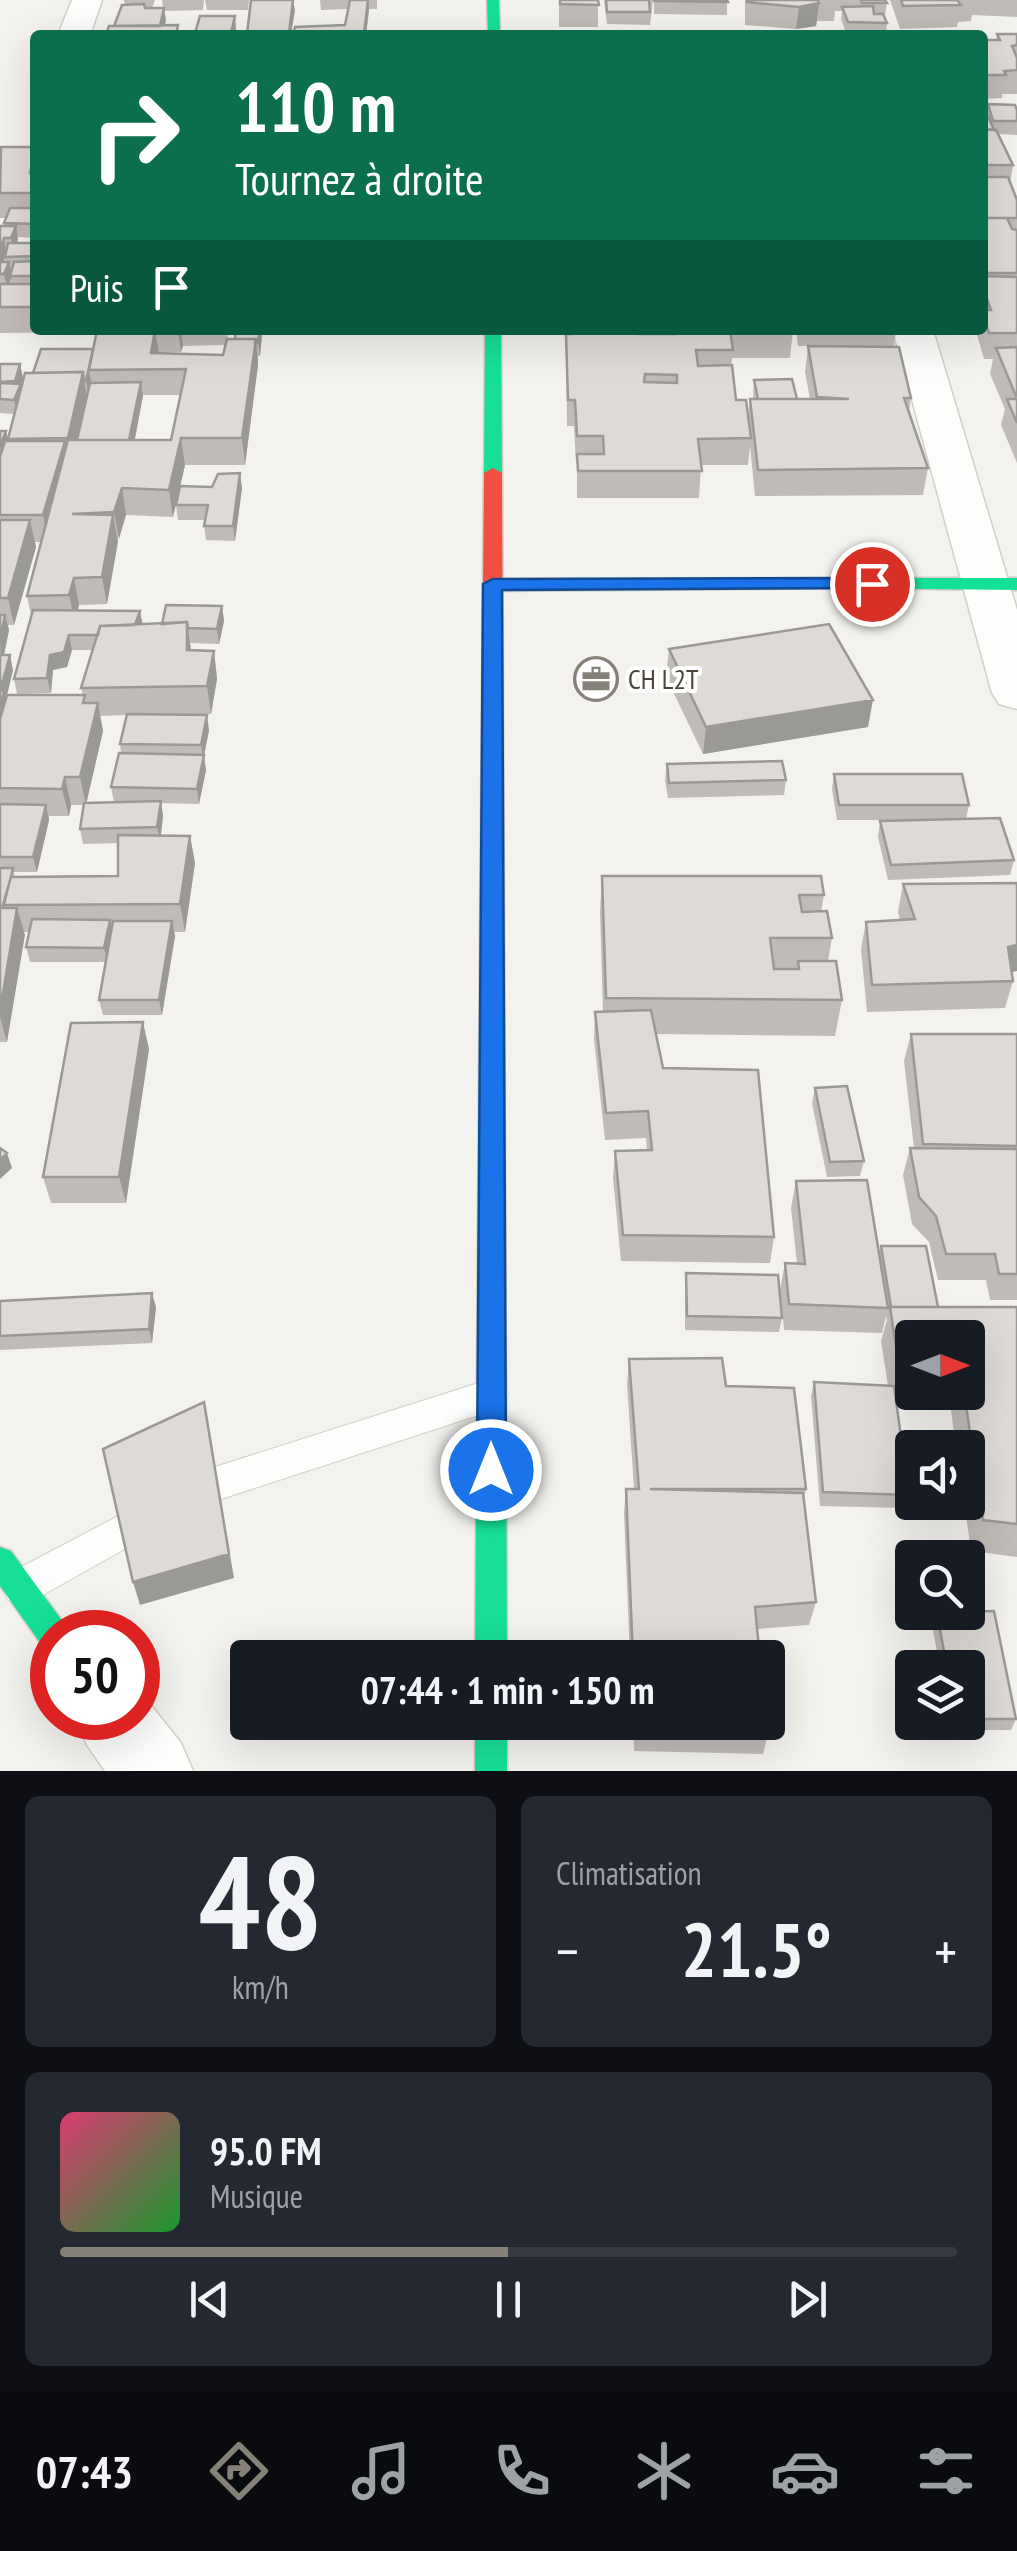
<!DOCTYPE html>
<html lang="fr">
<meta charset="utf-8">
<style>
body{margin:0;font-family:"PT Sans Narrow",sans-serif;background:#242831;color:#f1f3f6;height:100vh;display:flex;flex-direction:column;font-size:38px;white-space:nowrap}
*{box-sizing:border-box;margin:0}
p{font-size:32px;color:#9ea1a6}
.icon{flex:none;width:55px;height:55px;fill:none;stroke:currentColor;stroke-width:2;stroke-linecap:round;stroke-linejoin:round}
.map{position:relative;height:1771px;overflow:hidden}
.sheet{display:flex;flex-direction:column;gap:25px;padding:25px;background:#0d0f14;flex:1}
.sheet>*{flex:none}
.top-card{position:absolute;left:30px;top:30px;width:958px;height:305px;border-radius:10px;box-shadow:0 10px 40px #0002;background:#0b6e4f;color:#fff;overflow:hidden}
.needle{width:65px;rotate:90deg}
.tools{position:absolute;left:895px;top:1320px;display:grid;gap:20px}
.tools a{display:grid;place-items:center;width:90px;height:90px;border-radius:10px;background:#171b24;box-shadow:0 10px 40px #0002;font-size:50px}
.speed{position:absolute;left:30px;top:1610px;display:flex;gap:20px;font-size:50px;font-weight:700;text-align:center}
.speed>*{display:grid;place-content:center;width:130px;height:130px;border-radius:50%;background:#171b24;box-shadow:0 10px 40px #0002;line-height:1}
.speed .limit{border:15px solid #d22;background:#fff;color:#111}
.pin{position:absolute;display:grid;place-items:center;width:85px;height:85px;color:#fff;margin:-42px;border:5px solid #fff;border-radius:50%;box-shadow:0 2px 10px #0007}
.me{position:absolute;width:110px;margin:-55px;rotate:0deg;stroke-linejoin:round;filter:drop-shadow(0 0 8px #0008)}
.turn{display:flex;align-items:center;gap:35px;height:210px;padding:0 40px;font-size:45px}
.turn .icon{width:130px;height:130px;stroke-width:2.5}
.turn b{display:block;font-size:70px;line-height:85px}
.then{display:flex;align-items:center;height:95px;padding:0 40px;background:#0003;gap:20px;font-size:38px}
.big{font-size:75px;font-weight:600;line-height:1.1}
.sheet .widget{flex:1;display:flex;flex-direction:column;justify-content:center;gap:15px;min-width:0;padding:0 35px;border-radius:15px;background:#242831}
.sheet .dial{align-items:center;gap:0}
.dial b{font-size:130px;line-height:1}
.song{display:flex;align-items:center;gap:30px}
.cover{width:120px;height:120px;border-radius:15px;background:linear-gradient(135deg,hsl(340 70% 55%),hsl(130 70% 35%))}
.played{height:10px;border-radius:5px;background:linear-gradient(90deg,#868178 50%,#363941 50%)}
.keys{display:flex;justify-content:space-around;direction:ltr}
.heat{display:flex;justify-content:space-between;align-items:center;font-size:55px;direction:ltr}
.sheet .tiles{flex:1;display:grid;gap:25px;grid-template-columns:1fr 1fr}
.widget:last-child{grid-column:span 2}
.trip{position:absolute;left:230px;top:1640px;width:555px;height:100px;border-radius:10px;background:#171b24;box-shadow:0 10px 40px #0002;font-weight:600;line-height:100px;text-align:center}
.tabs{display:flex;height:160px;justify-content:space-around;align-items:center;background:#090b0e;color:#9ea1a6}
.tabs .icon{width:70px;height:70px}
.tabs .current{color:#868178}
.tabs b{font-size:45px;color:#f1f3f6}
.map>svg:first-child{display:block}
.lines{fill:none;stroke-linecap:round;stroke-linejoin:round}
.lane-casing{stroke:#d2d0cb;stroke-width:2}
.street-casing{stroke:#d2d0cb;stroke-width:3}
.fast-casing{stroke:#d3cfc5;stroke-width:3}
.slow-casing{stroke:#d3cfc5;stroke-width:3}
.jam-casing{stroke:#d3cfc5;stroke-width:3}
.lane{fill:#fdfdfc;fill-rule:evenodd}
.street{fill:#fdfdfc;fill-rule:evenodd}
.fast{fill:#16e098;fill-rule:evenodd}
.slow{fill:#ffcf43;fill-rule:evenodd}
.jam{fill:#f24e42;fill-rule:evenodd}
.wall{fill:#bfbcb8;fill-rule:evenodd}
.shaded-wall{fill:#9b9996}
.building{fill:#dedbd6;stroke:#9b9996;stroke-width:2.5;fill-rule:evenodd}
.route{fill:#1a73e8;stroke:#114b97;stroke-width:2.5}
.labels{text-anchor:middle;stroke-width:8;stroke-linejoin:round;paint-order:stroke}
.poi-label{font-size:28px;fill:#4b4439;stroke:#fff;text-anchor:start}
</style>
<div class="map">
<svg width="1017" height="1771" viewBox="0 0 1017 1771">
<rect width="100%" height="100%" fill="#f4f2ee"/>
<g class="lines">
<g class="lane-casing">
<path id="lane" d="M491 1379 503 1384 508 1395 503 1406 491 1411 218 1500 205 1495 200 1483 205 1471 218 1466Z
M124 1513 137 1518 142 1530 137 1542 34 1600 21 1605 8 1600 2 1587 8 1574Z"/>
</g>
<g class="street-casing">
<path id="street" d="M72 0H102L90 35H58Z
M893 330H933L1017 610V709L999 704 992 693Z
M138 1689 181 1743 193 1771H105L87 1745 75 1718H138Z"/>
</g>
<g class="fast-casing">
<path id="fast" d="M487 0H499L500 35H488Z
M485 330H501L502 473 493 478 484 473Z
M840 578H1017V590L833 588V580Z
M492 934 500 937 504 943 507 1658H475L480 943 484 937Z
M0 1547 11 1551 63 1622 67 1632H52V1648L41 1644 0 1586Z
M475 1722H507V1771H475Z"/>
</g>
<g class="slow-casing">
<path id="slow" d="M840 578 847 580V588L493 591 483 585 493 579Z"/>
</g>
<g class="jam-casing">
<path id="jam" d="M493 468 502 473 504 943 500 949H484L480 943 484 473Z"/>
</g>
<use href="#lane" class="lane"/>
<use href="#street" class="street"/>
<use href="#fast" class="fast"/>
<use href="#slow" class="slow"/>
<use href="#jam" class="jam"/>
</g>
<path class="wall" d="M124 0H155L152 8H163L162 0H204L203 10 164 11 165 26H114L125 5Z
M205 0H249L248 10H207Z
M320 0H377V9H369L366 35H293L345 25 348 9 321 10Z
M559 0H598V27H559Z
M604 0H653L650 25 607 24Z
M654 0H727V15L654 14Z
M745 0H885L887 3 885 15H884L887 23 886 35H847L841 19 842 11H835L834 21H817L816 26 796 29 745 25Z
M890 0H1017V17L972 15 971 21 958 22 957 27 900 29Z
M997 34H1017V94H1002V98L982 99V40H996Z
M988 104 1017 110V135L999 134 1013 165 1010 183 1017 200V463L1001 425 1005 409 990 374 993 359H984L977 335 978 330H982V105L987 114Z
M35 147V238L18 237 17 243H35V330H229H227L228 339 262 334 260 356H258V365L245 465H185L173 517 126 515 118 539 107 604 79 605 78 610 140 611 142 624H162L222 606 224 621 219 644 190 643 191 650 214 651 217 679 211 714H165L209 730 204 756 206 770 199 804 161 803 163 816 161 835 190 836 195 863 185 932H174L175 936 162 1015H103L99 1000 106 962H30L26 947 29 932H24L7 1042H0V431H6L8 441 14 414 0 413V364H20L23 378 22 387 33 373 93 349 97 332 0 333V226H4L6 218H0V151ZM226 345 223 355 159 353 181 352 183 346ZM143 395H181L171 440H135ZM35 542H41L27 596 31 615 14 679 17 694 51 693 53 670 67 667 72 650H93L81 688 83 695 6 699 13 670 4 655 9 630 8 625H14L36 547ZM127 715 120 744 121 753 111 787 114 802 86 803 103 731 100 716ZM71 805H84L80 829 83 844 118 843V876L15 877 14 872H37L49 820V816H69Z
M572 330H793L790 358H732L731 365 736 400 748 417 750 399H753L754 380 797 399H810L805 372 808 346H841V345L798 346 796 330H896L894 347 911 398 909 411 928 468 923 495 755 496 750 446 748 465H701L699 498H577V463H576L574 426H567L566 334H571Z
M242 488 235 541 206 540 204 526 206 520H178L176 505Z
M669 649 868 727 703 754 666 677Z
M667 764 786 780 784 795 668 798 665 780Z
M834 774 969 805 966 819 1014 860 1010 875 888 880 878 837 880 821 924 820H837L832 789Z
M602 876 824 895 821 912 832 938 828 961 842 1000 835 1036 656 1034 663 1068 774 1237 770 1263 621 1261 613 1178 615 1151 647 1150 646 1138 605 1140 594 1039 595 1012H603L600 912Z
M1017 883V971L1012 972 1013 981 1005 1008 867 1012 861 949 866 922 900 920 898 912 903 884Z
M911 1034H1017V1300H990L986 1280H938L929 1242 912 1224 903 1175 910 1148H914L904 1061Z
M149 1049 126 1203H51L43 1177Z
M815 1088 864 1161 860 1176 827 1177 812 1103Z
M796 1181 879 1254 881 1246 938 1307H1017V1557L971 1551 964 1502H968V1448H956L950 1403 896 1400 909 1495 905 1508 820 1506 811 1396 814 1382 888 1386 881 1341 887 1320 886 1316 882 1333 784 1330 780 1289 785 1263 797 1264 791 1208ZM912 1338H968V1392H912Z
M686 1273 782 1318 779 1332 685 1330V1287Z
M0 1301 156 1307 152 1343 0 1350Z
M629 1359 726 1386 806 1489 804 1498 816 1602 809 1625 757 1629 760 1658H630L624 1513 626 1489H634L627 1384Z
M937 1613 1016 1719 1011 1730H952L950 1722H968V1668H940L932 1625Z
M633 1722H767L768 1733 763 1754 634 1751Z"/>
<path class="shaded-wall" d="M293 0 295 10 291 35H289Z
M368 0 369 10 366 35H364Z
M819 3 816 26 796 29 799 7Z
M164 8 166 20 163 35H158Z
M235 16 236 29 235 35H231Z
M16 226 18 239 14 252 11 238Z
M4 238 6 252 0 274V250Z
M9 262 12 276 7 288 4 274Z
M155 330 159 353H151Z
M178 330H181L183 346 181 352Z
M260 330H262V334L260 356 258 342Z
M256 339 258 365 245 465 242 438Z
M20 364 23 378 21 385 24 398 17 414 14 400 17 392 15 381Z
M83 372 87 398 73 464 68 438Z
M89 372 92 386 89 396 86 381Z
M141 382 143 396 130 463 128 448Z
M6 431 10 446 2 464 0 446Z
M181 438 185 465 173 517 169 490Z
M65 441 70 467 48 542 43 515Z
M240 473 242 488 235 541 233 526Z
M122 488 126 515 119 539 114 512Z
M113 515 118 542 107 604 102 577Z
M30 520 36 547 14 625 8 598Z
M74 578 79 605 75 622 69 595Z
M222 606 224 621 219 644 217 629Z
M140 611 143 626 131 634Z
M5 615 9 630 1 669 0 640Z
M187 622 191 650H187Z
M69 635 72 650 67 667 53 670 51 693 47 678 50 655Z
M214 651 217 679 211 714 207 686Z
M10 655 13 670 6 699 0 764V693Z
M873 700 868 727 703 754 706 727Z
M98 703 103 731 86 805 80 777Z
M207 715 209 730 204 756 206 770 199 804 197 789 203 759 201 745Z
M65 777 71 805 69 816 62 789Z
M161 801 163 816 160 842 157 827Z
M46 805 49 820 37 872 33 857Z
M190 836 195 863 185 932 180 904Z
M17 908 25 935 7 1042 0 1017V1011Z
M110 920 113 935 108 963 104 948Z
M172 921 175 936 162 1015 159 1000Z
M1017 945V971L1001 974 1008 947Z
M143 1022 149 1049 126 1203 119 1177Z
M7 1153 12 1168 0 1179V1160Z
M152 1293 156 1307 152 1343 149 1329Z
M204 1402 234 1578 140 1605 133 1582Z"/>
<path class="building" d="M251 0H293L289 33 247 34Z
M350 0H368L364 34 293 35 295 27 345 25Z
M560 0H598L599 5 560 4Z
M606 0H649L650 12H607Z
M654 0H727L728 2 654 1Z
M747 0H818L819 3 799 7 747 2Z
M861 0H885L887 3H862Z
M901 0H957L961 5 903 6Z
M144 4 145 8H164L160 26H114L122 5Z
M873 6 874 14H883L887 23 848 22 842 7Z
M200 16H235L231 33H195Z
M178 25 176 35H106L109 26Z
M743 33H816V35H744Z
M997 34H1017V45L1012 46 1017 58V70L1004 71 1006 75H982V40H1000Z
M988 104 1015 105 1017 110V121H993Z
M982 105H983L994 130 982 129Z
M982 129 996 130 1013 165H982Z
M1 147H35V165H32L30 173H35V193H0Z
M982 177H1008L1017 200V218H982Z
M10 208H35V224L4 223Z
M982 218H1007L1012 229 1017 230V273H982Z
M0 226H16L11 238H4L0 250Z
M8 243H35V256L5 257Z
M35 261V276H10L14 262Z
M0 262H9L4 274H0Z
M982 276 1017 277V333H989L982 310H991L982 285Z
M0 284H35V307H0Z
M97 330H155L151 353 223 355 227 339H256L242 438H181L169 490 122 488 114 512 72 514 113 515 102 577 74 578 69 595 27 596 68 440H171L186 369 89 370Z
M236 330H260L258 342H255L256 339H235Z
M572 330H638L639 334H674L673 330H730L733 350H696L698 366 732 365 736 400H746L751 438 698 439 702 471H578L577 454H604L603 436H577L575 400H568L566 334H571ZM645 374 677 375V383L644 382Z
M733 330H793V333H733Z
M846 330H896L897 332H847Z
M808 346 899 347 911 398H904L928 468 758 470 750 399H849L817 397Z
M1017 347V396H1016L996 348Z
M41 349H93L86 381H84L83 372 33 373Z
M0 364H20L15 381 0 382Z
M83 372 68 438 8 439 25 373Z
M792 379 797 399H758L754 380Z
M141 382 129 440H77L90 383Z
M0 383 21 384 14 400 0 399Z
M1007 399H1017V423Z
M0 431H6L0 446Z
M5 441H65L43 515H0V457Z
M240 473 233 526H204L208 505H176L180 486 212 487 218 474Z
M0 520H30L8 598H0Z
M166 605 222 606 217 629 188 628 187 622 162 624Z
M33 610 140 611 135 625 100 626 98 635H69L64 652 50 655 47 678 14 679Z
M0 615H5L0 640Z
M187 622V650L214 651 207 686 81 688 100 626Z
M829 624 873 700 706 727 669 649Z
M0 655H10L0 691Z
M0 691H4L0 708Z
M7 695H85L83 703H98L80 777H65L62 789 0 788V719Z
M127 714 207 715 201 745 120 744Z
M119 753 204 755 197 789 111 787Z
M782 761 786 780 669 783 667 764Z
M834 774H962L969 805H839Z
M161 801 157 827 80 829 84 803Z
M0 804 46 805 33 857H0Z
M1000 818 1014 860 891 865 880 821Z
M118 835 190 836 180 904 3 905 11 877 118 876Z
M0 868H13L3 908H0Z
M602 876H821L824 895H799L802 912 827 911 832 938H770L774 969H799L798 961H836L842 1000 606 998Z
M1017 883V945L1008 947 1013 981 872 985 866 922 915 919 903 884Z
M0 908H17L0 1011Z
M32 919 110 920 104 948 26 947Z
M113 921H172L159 1000H99Z
M651 1010 663 1068 758 1070 774 1237 623 1235 615 1151 652 1150 648 1111 606 1113 595 1012Z
M143 1022 119 1177H43L71 1023Z
M911 1034H1017V1146L923 1144Z
M847 1086 864 1161 830 1162 815 1088Z
M0 1148 7 1153 0 1160Z
M910 1148 1017 1149V1274H999L995 1254H946L936 1216 919 1197Z
M867 1180 888 1308 789 1304 785 1263 805 1264 796 1181Z
M881 1246H926L938 1307H891Z
M686 1273 778 1275 782 1318 687 1316Z
M152 1293 149 1329 0 1336V1301Z
M890 1307H1017V1524L983 1520 964 1392H968V1338H912V1368L899 1367Z
M722 1358 726 1386 794 1388 806 1489H650L803 1493 816 1602 755 1607 760 1658H633L626 1489H639L629 1359Z
M814 1382 894 1386 909 1495 823 1492Z
M204 1402 229 1554 133 1582 103 1449Z
M994 1611 1016 1719H968V1668H947L937 1613Z
M636 1722H767L768 1733 637 1729Z"/>
<path class="route" d="M872 578 879 580V588L502 590 506 1470 502 1479 491 1483 481 1479 477 1470 483 584 493 579Z"/>
<defs>
<g id="office-ring" transform="scale(2.25)"><circle r="9.5" fill="#fff" stroke="#868178" stroke-width="1.5"/><path d="M-6-3h4V-5.5h4V-3h4V5H-6ZM-1-4.5V-3h2v-1.5ZM-6 0V1H6V0Z" fill="#868178"/></g>
</defs>
<g fill-rule="evenodd">
<use href="#office-ring" x="596" y="679"/>
</g>
<g class="labels">
<g class="poi-label">
<text x="628" y="689">CH L2T</text>
</g>
</g>
</svg>
<div class="tools">
<a><svg class="needle" viewBox="-14 -14 28 28"><path d="M0-13l5 13h-10z" fill="#e53935"/><path d="M0 13l5-13h-10z" fill="#9ea1a6"/></svg></a>
<a><svg class="icon" aria-label="sound" viewBox="0 0 24 24"><path d="M4 9h4l5-4v14l-5-4H4zM17 9q2 3 0 6"/></svg></a>
<a><svg class="icon" aria-label="search" viewBox="0 0 24 24"><circle cx="10" cy="10" r="6"/><path d="M15 15l6 6"/></svg></a>
<a><svg class="icon" aria-label="layers" viewBox="0 0 24 24"><path d="M12 4l9 5-9 5-9-5zM3 14l9 5 9-5"/></svg></a>
</div>
<div class="speed"><div class="limit">50</div></div>
<div class="pin" style="left:872px;top:584px;background:#d93025"><svg class="icon" aria-label="arrive" viewBox="0 0 24 24"><path d="M6 21V4h12l-3 4 3 4H6"/></svg></div>
<svg class="me" style="left:491px;top:1470px" viewBox="-20 -20 40 40"><circle r="17" fill="#1a73e8" stroke="#fff" stroke-width="3"/><path d="M0-11L8 9 0 5-8 9z" fill="#fff"/></svg>
<div class="trip">07:44 · 1 min · 150 m</div>
<div class="top-card">
<div class="turn"><svg class="icon" aria-label="right" viewBox="0 0 24 24"><path d="M7 20v-9h11M14 6l5 5-5 5"/></svg><div><b>110 m</b>Tournez à droite</div></div>
<div class="then">Puis<svg class="icon" aria-label="arrive" viewBox="0 0 24 24"><path d="M6 21V4h12l-3 4 3 4H6"/></svg></div>
</div>
</div>
<section class="sheet">
<div class="tiles">
<div class="widget dial"><b>48</b><p>km/h</p></div>
<div class="widget"><p>Climatisation</p>
<div class="heat"><a>−</a><b class="big">21.5°</b><a>+</a></div>
</div>
<div class="widget">
<div class="song"><i class="cover"></i><div><b>95.0 FM</b><p>Musique</p></div></div>
<div class="played"></div>
<div class="keys"><svg class="icon" aria-label="previous" viewBox="0 0 24 24"><path d="M18 5L8 12l10 7zM5 5v14"/></svg><svg class="icon" aria-label="pause" viewBox="0 0 24 24"><path d="M8 5v14M16 5v14"/></svg><svg class="icon" aria-label="next" viewBox="0 0 24 24"><path d="M6 5l10 7-10 7zM19 5v14"/></svg></div>
</div>
</div>
</section>
<nav class="tabs">
<b>07:43</b>
<svg class="icon current" aria-label="directions" viewBox="0 0 24 24"><path d="M12 3l9 9-9 9-9-9zM9 14v-3h6M13 9l2 2-2 2"/></svg>
<svg class="icon" aria-label="music" viewBox="0 0 24 24"><path d="M9 18V5l10-2v13"/><circle cx="6" cy="18" r="3"/><circle cx="16" cy="16" r="3"/></svg>
<svg class="icon" aria-label="phone" viewBox="0 0 24 24"><path d="M5 4h4l2 5-3 2q2 4 5 5l2-3 5 2v4C11 20 4 13 5 4z"/></svg>
<svg class="icon" aria-label="climate" viewBox="0 0 24 24"><path d="M12 3v18M4 7l16 10M4 17L20 7"/></svg>
<svg class="icon" aria-label="car" viewBox="0 0 24 24"><path d="M5 17H2v-5l4-1 3-4h7l3 4 3 1v5h-3M9 17h6M6 11h13"/><circle cx="7" cy="17" r="2"/><circle cx="17" cy="17" r="2"/></svg>
<svg class="icon" aria-label="filters" viewBox="0 0 24 24"><path d="M4 7h16M4 17h16"/><circle cx="9" cy="7" r="2"/><circle cx="15" cy="17" r="2"/></svg>
</nav>
